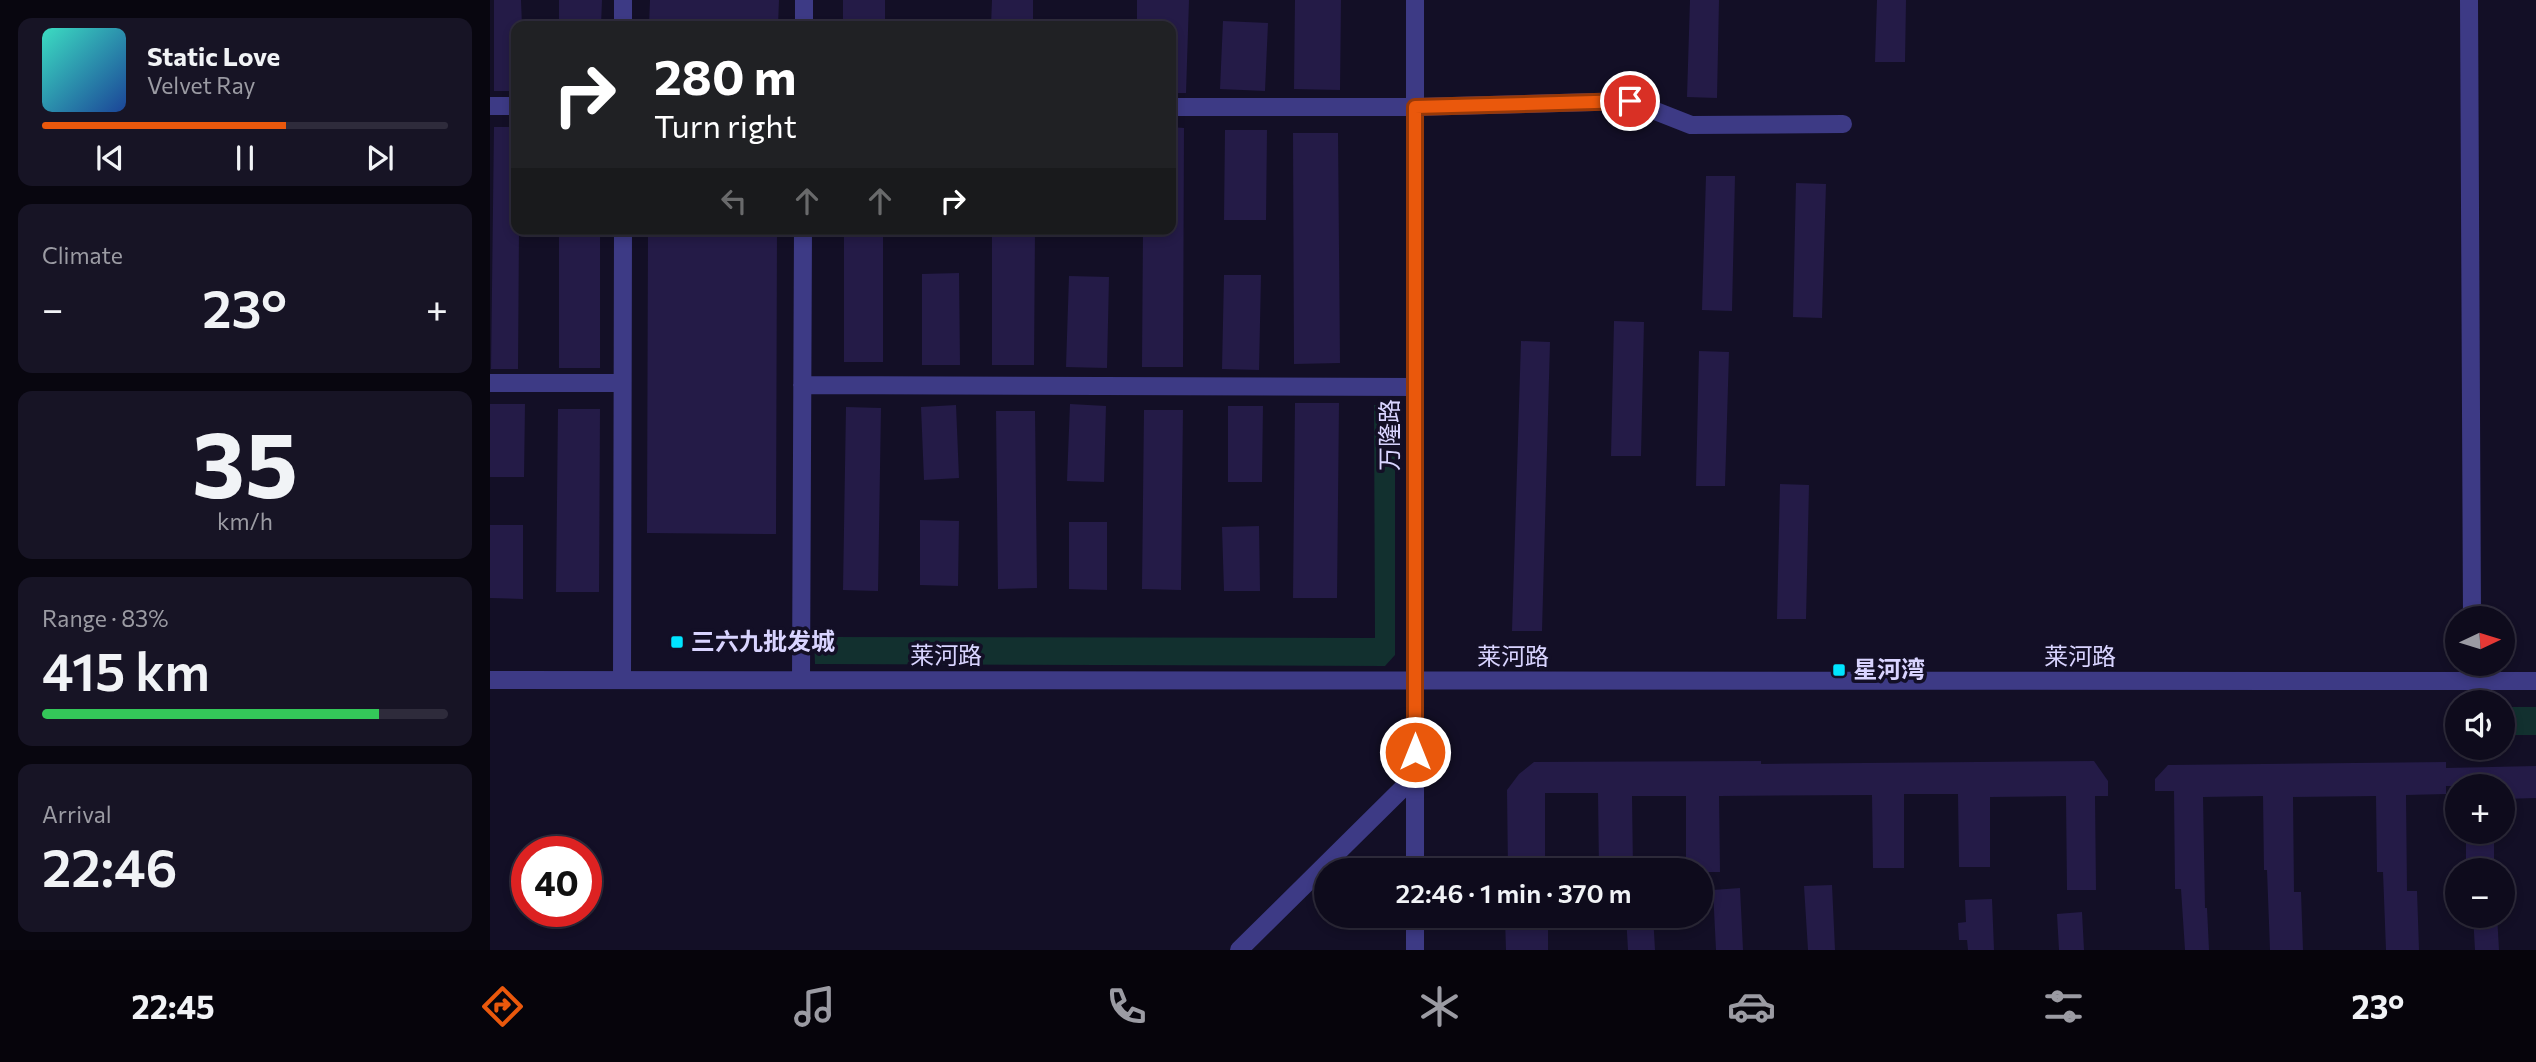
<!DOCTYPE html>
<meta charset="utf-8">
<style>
body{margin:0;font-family:Commissioner,"Noto Sans SC",sans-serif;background:#171425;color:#f1f3f6;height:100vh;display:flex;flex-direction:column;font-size:26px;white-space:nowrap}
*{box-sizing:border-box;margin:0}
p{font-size:23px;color:#9b9ba3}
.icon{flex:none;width:38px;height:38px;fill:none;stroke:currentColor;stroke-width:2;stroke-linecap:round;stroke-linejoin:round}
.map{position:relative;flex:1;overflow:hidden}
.side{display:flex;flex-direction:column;gap:18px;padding:18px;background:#08060f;width:490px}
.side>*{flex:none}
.top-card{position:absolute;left:21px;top:21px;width:665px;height:214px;border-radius:14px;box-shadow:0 4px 10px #0003,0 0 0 2px #2e2b3b;background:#202124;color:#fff;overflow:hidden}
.needle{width:46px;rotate:86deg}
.fabs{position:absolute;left:1955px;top:606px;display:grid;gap:14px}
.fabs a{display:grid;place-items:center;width:70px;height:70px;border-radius:50%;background:#0e0b1c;box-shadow:0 4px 10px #0003,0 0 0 2px #2e2b3b;font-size:35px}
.speed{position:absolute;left:21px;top:836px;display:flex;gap:14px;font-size:35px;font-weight:700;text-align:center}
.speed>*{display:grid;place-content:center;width:91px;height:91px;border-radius:50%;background:#0e0b1c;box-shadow:0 4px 10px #0003,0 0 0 2px #2e2b3b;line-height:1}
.speed .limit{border:10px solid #d22;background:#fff;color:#111}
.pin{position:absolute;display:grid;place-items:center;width:60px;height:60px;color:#fff;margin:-30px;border:4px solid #fff;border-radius:50%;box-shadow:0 2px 7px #0007}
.me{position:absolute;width:77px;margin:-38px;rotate:0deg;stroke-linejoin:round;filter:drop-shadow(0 0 5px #0008)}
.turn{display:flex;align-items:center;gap:24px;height:147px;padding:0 28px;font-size:32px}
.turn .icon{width:91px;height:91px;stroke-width:2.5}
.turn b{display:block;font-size:49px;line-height:60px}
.lanes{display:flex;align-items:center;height:66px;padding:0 28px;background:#0003;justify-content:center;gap:35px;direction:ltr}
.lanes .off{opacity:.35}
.big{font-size:52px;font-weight:600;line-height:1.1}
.side .card{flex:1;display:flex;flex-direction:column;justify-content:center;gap:10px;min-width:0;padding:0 24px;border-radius:14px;background:#171425}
.side .dial{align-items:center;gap:0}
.dial b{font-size:91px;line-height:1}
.song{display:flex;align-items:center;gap:21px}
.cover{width:84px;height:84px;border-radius:10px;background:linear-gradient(135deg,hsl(170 70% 55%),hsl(220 70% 35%))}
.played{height:7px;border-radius:4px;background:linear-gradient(90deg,#ea580c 60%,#2e2b3b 60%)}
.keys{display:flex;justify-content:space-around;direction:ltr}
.heat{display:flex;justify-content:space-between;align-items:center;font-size:38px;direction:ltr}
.charge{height:10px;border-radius:5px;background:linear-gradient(90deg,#34c759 83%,#2e2b3b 0)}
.trip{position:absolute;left:824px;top:858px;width:399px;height:70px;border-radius:35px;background:#0e0b1c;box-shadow:0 4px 10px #0003,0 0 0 2px #2e2b3b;font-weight:600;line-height:70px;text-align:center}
.menu{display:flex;height:112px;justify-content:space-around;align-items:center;background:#06040b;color:#9b9ba3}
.menu .icon{width:49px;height:49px}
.menu .selected{color:#ea580c}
.menu b{font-size:32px;color:#f1f3f6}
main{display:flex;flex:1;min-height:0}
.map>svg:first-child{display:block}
.green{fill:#12302f}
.building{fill:#241b47}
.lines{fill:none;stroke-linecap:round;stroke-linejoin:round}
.minor{stroke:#3d3a85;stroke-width:18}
.route-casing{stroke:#983908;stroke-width:18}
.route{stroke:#ea580c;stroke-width:12}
.poi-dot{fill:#00e5ff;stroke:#130f26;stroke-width:2.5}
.labels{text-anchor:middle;stroke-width:7;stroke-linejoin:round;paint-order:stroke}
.street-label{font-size:24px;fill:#d9d4ff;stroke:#130f26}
.poi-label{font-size:24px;font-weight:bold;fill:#d9d4ff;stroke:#130f26;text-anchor:start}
</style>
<main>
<section class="side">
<div class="card">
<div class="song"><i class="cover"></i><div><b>Static Love</b><p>Velvet Ray</p></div></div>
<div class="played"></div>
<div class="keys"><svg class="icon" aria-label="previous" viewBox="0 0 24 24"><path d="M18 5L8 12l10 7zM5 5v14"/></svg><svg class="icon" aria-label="pause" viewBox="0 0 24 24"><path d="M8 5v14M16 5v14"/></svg><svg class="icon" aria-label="next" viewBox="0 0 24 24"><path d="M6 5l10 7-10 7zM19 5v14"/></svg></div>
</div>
<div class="card"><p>Climate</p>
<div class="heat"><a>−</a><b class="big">23°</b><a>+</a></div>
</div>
<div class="card dial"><b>35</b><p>km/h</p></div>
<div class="card"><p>Range · 83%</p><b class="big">415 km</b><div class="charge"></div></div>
<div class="card"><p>Arrival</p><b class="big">22:46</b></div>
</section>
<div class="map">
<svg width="2046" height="950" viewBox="0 0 2046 950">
<rect width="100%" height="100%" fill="#130f26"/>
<path class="green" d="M905 404V655L895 666 325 664 324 637 885 638 884 405Z
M1960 707H1967V735H1958Z
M2013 707H2046V735H2013Z"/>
<path class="building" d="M4 0H31L32 26H26V91H4Z
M69 0H112L111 26H69Z
M160 0H289L288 26H159Z
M353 0H395V26H353Z
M502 0H543V26H501Z
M647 0H699L696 93H681V26H647Z
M805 0H851L850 90 804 89Z
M1200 0H1229L1227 98 1197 97Z
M1387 0H1416L1415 62H1385Z
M733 21 778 23 775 91 730 89Z
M4 127H26V229H29L28 369H1Z
M681 127 694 128 693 367H652L653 229H681Z
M735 130H777L776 220H734Z
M803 133H848L850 363 804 364Z
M1216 176H1245L1242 311 1212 310Z
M1306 183 1336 184 1332 318 1303 317Z
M69 229H110V368H69Z
M158 229H287L286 534 157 533Z
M354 229H393V362H354Z
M502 229H545L544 365H502Z
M469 273 470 365H432V274Z
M734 275H771L769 370 732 369Z
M579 276 619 277 617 368 576 367Z
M1124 321 1154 322 1151 456H1121Z
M1031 341 1060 342 1052 631H1022Z
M1209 351 1239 352 1235 486H1206Z
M805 403H849L847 598H803Z
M0 404H35L34 477H0Z
M580 404 616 406 614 482 577 481Z
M466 405 469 478 434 480 431 407Z
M738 406H773L772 482H738Z
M356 407 391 408 388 591 353 590Z
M68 409H110L109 592H66Z
M654 410H693L691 590 652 589Z
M506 411H545L547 588 508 589Z
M1290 484 1319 485 1316 619H1287Z
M430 520 469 521 468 586 430 585Z
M579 522H617V590L579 589Z
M0 525H33V599L0 598Z
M769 526 770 591H734L732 527Z
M1271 761V764L1604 761 1618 781V796H1605L1606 890H1577L1576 796 1500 797V867H1469L1468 794H1414V868H1383L1382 795 1229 796 1230 872H1211V870H1196V796H1142L1143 870H1109L1108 793H1055V870H1018L1017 790 1029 774 1044 762Z
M1956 762V768L2046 766V798L2012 799V786H1956V794L1916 795 1917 891H1927L1929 950H1896L1893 872H1887L1886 796 1803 797 1804 892H1811L1813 950H1780L1777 870H1774L1773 796 1713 797 1715 908H1717L1719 950H1695L1691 889H1685L1684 791H1665V779L1678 765Z
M1976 831H2004V870H1976Z
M1342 885 1345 950H1318L1314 886Z
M1250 888 1253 950H1226L1223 890Z
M1502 899 1504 950H1478L1477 940H1469L1468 923 1476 922 1475 900Z
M1592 912 1594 950H1569L1567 914Z
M1136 915H1163L1165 950H1138Z
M1983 915H2007L2009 950H1985Z
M1058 918V950H1016L1015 919Z"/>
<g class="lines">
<path class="minor" d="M925 0V870
M1979 0 1982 618
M133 26V0
M314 26V0
M0 106H26
M681 107H925L1140 101 1201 125 1353 124
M0 383H132
M312 385 925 387
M1982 663V682
M0 680 2046 681
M132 680 133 229
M311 680 313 229
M925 915V950
M749 950 925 776"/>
</g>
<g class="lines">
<g class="route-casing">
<path id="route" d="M925 752V107L1140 101"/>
</g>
<use href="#route" class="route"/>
</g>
<g class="poi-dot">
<rect x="180" y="635" width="14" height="14" rx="3.5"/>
<rect x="1342" y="663" width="14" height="14" rx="3.5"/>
</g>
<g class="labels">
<g class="street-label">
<text transform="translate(900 435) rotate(-90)" y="8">万隆路</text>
<text x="456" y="664">莱河路</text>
<text x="1023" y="665">莱河路</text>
<text x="1590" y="665">莱河路</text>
</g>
<g class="poi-label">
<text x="201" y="650">三六九批发城</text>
<text x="1363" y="678">星河湾</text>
</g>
</g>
</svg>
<div class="fabs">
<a><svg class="needle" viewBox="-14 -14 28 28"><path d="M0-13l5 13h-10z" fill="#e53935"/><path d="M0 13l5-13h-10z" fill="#9b9ba3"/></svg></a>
<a><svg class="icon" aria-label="sound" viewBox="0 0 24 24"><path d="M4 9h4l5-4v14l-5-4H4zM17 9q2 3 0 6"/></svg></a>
<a>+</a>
<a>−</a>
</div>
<div class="speed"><div class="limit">40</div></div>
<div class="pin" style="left:1140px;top:101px;background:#d93025"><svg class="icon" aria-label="arrive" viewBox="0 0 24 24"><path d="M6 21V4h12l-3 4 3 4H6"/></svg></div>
<svg class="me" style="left:925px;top:752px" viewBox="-20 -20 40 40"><circle r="17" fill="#ea580c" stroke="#fff" stroke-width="3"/><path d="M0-11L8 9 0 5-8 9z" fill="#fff"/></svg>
<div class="trip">22:46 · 1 min · 370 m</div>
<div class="top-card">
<div class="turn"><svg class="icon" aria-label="right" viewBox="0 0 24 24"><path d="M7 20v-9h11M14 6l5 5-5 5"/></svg><div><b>280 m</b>Turn right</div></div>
<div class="lanes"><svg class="icon off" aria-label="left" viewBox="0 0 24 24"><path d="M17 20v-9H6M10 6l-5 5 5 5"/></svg><svg class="icon off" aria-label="ahead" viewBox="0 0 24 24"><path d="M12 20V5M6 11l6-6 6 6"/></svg><svg class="icon off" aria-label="ahead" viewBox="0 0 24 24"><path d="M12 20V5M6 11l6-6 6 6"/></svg><svg class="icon" aria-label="right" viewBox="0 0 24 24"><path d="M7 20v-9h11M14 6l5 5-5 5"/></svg></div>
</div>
</div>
</main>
<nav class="menu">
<b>22:45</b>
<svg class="icon selected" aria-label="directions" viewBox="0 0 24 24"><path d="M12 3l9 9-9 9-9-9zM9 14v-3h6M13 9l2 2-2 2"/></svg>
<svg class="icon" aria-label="music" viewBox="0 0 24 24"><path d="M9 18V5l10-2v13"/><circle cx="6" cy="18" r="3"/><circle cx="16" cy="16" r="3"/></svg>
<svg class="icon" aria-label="phone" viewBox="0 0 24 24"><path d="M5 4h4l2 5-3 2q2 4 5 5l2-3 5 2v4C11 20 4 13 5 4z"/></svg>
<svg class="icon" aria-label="climate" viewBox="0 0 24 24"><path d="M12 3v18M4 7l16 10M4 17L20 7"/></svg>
<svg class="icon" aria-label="car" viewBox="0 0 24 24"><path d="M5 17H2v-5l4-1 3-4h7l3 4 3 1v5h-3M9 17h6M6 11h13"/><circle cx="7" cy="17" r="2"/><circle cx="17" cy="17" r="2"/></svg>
<svg class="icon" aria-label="filters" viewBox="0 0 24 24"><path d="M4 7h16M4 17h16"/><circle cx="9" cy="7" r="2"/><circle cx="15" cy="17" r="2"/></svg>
<b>23°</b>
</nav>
